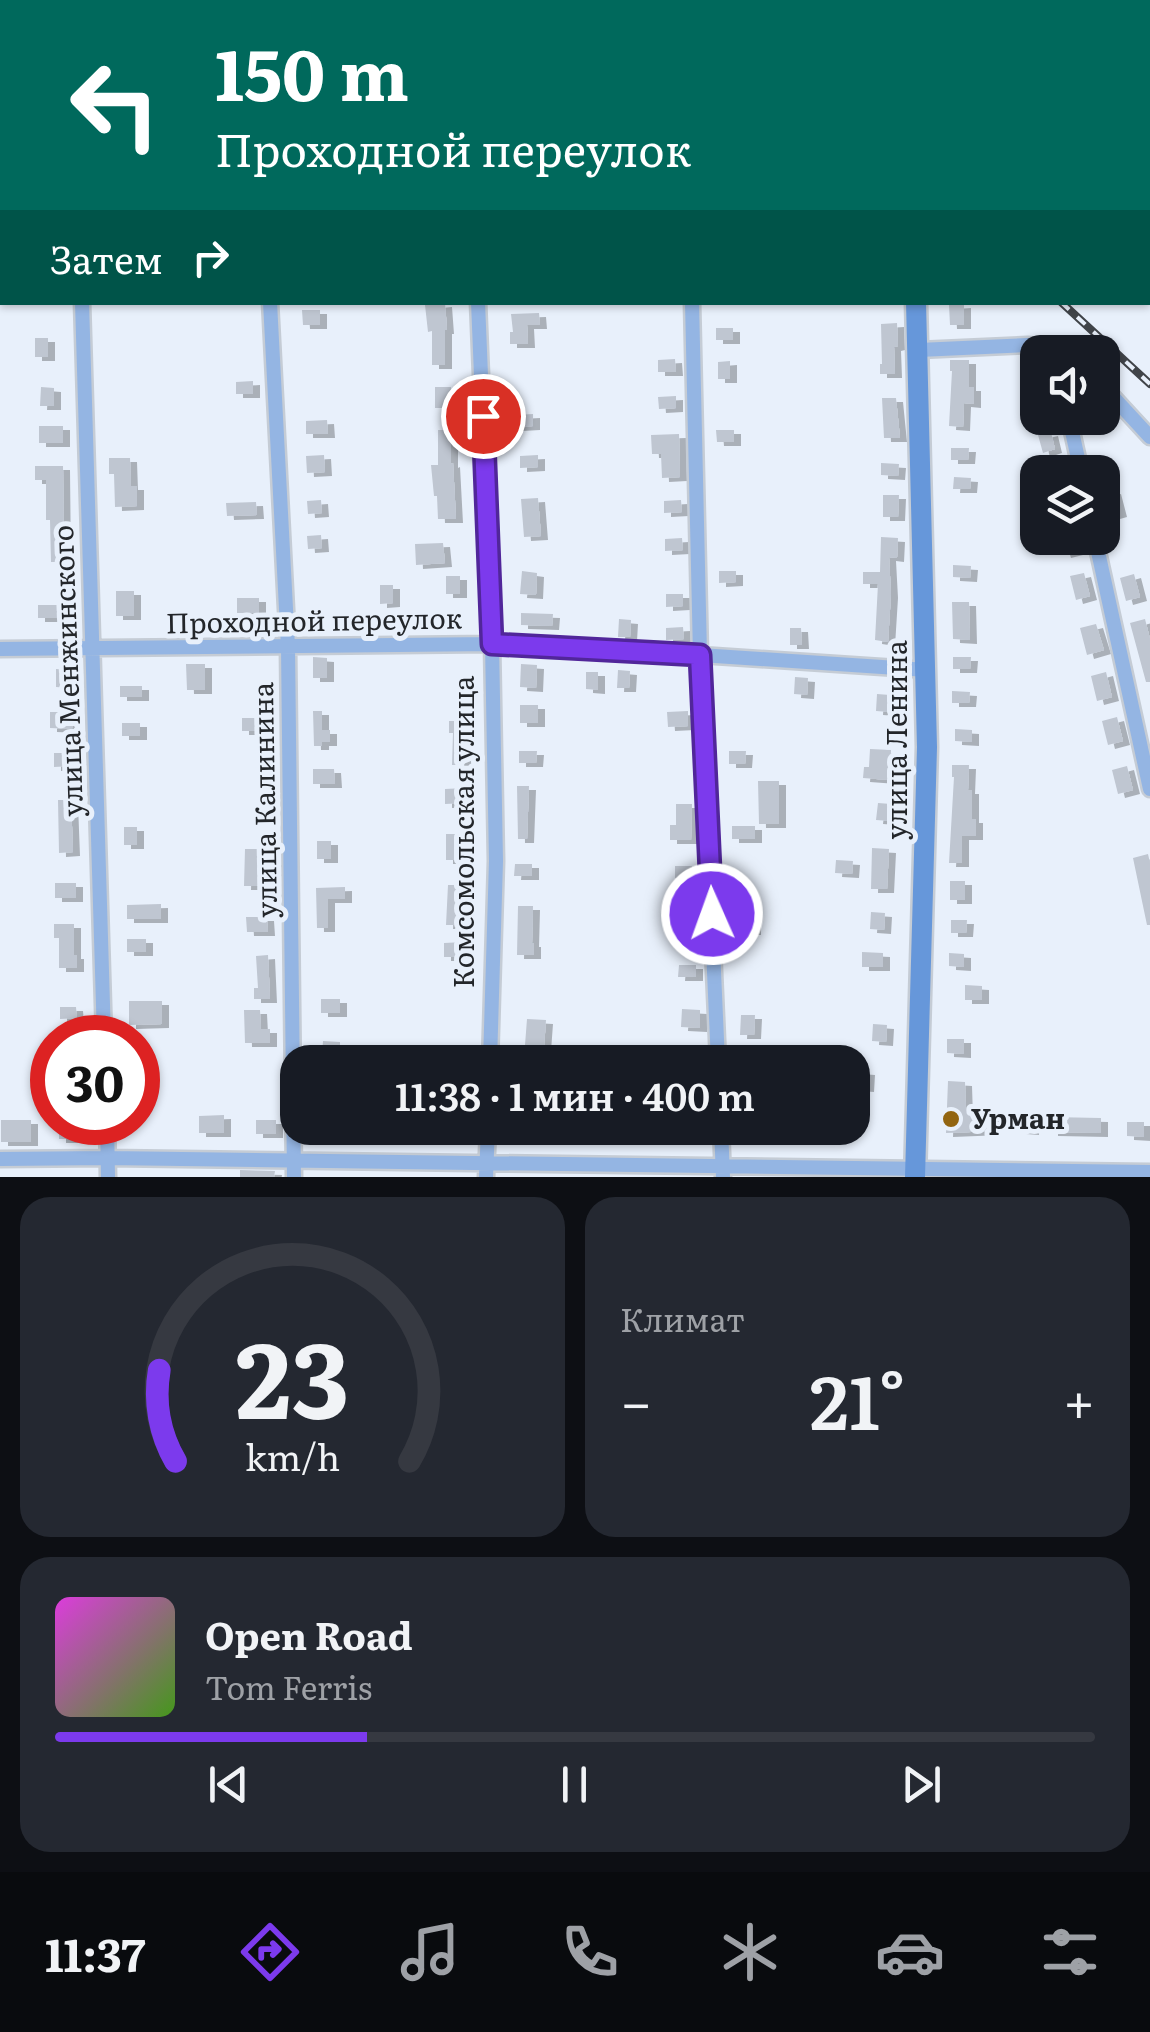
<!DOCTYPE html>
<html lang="ru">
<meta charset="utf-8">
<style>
body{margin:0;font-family:Literata,serif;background:#242831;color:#f1f3f6;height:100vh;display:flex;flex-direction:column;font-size:38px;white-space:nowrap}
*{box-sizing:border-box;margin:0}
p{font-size:32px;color:#9ea1a6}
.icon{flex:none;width:55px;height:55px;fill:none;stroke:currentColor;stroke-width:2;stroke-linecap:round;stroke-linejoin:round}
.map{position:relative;height:1177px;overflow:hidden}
.side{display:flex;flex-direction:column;gap:20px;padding:20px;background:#0d0f14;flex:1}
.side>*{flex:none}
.banner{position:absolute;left:0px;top:0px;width:1150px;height:305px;box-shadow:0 2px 8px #0004;background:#00695c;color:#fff;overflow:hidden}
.tools{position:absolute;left:1020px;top:335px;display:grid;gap:20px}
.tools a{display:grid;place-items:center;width:100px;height:100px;border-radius:20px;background:#171b24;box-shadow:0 2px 8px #0004;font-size:50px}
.speed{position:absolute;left:30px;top:1015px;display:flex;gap:20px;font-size:50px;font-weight:700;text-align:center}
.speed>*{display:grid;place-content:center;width:130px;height:130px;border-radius:50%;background:#171b24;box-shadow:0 2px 8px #0004;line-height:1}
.speed .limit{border:15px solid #d22;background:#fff;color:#111}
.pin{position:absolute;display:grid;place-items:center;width:85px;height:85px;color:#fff;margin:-42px;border:5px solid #fff;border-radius:50%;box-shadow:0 2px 10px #0007}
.me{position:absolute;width:110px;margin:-55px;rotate:358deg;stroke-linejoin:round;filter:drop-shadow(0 0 8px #0008)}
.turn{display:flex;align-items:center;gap:35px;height:210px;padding:0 50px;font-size:45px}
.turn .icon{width:130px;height:130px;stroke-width:2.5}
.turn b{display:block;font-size:70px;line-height:85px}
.then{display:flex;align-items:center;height:95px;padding:0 50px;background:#0003;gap:20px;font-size:38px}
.big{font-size:75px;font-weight:600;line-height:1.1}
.side .card{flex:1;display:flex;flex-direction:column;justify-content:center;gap:15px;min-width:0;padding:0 35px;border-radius:30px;background:#242831}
.side .dial{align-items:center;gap:0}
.dial svg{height:260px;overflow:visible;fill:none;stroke:#363941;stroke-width:7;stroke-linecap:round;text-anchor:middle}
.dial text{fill:#f1f3f6;stroke:none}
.song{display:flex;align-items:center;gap:30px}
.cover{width:120px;height:120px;border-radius:15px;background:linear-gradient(135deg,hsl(300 70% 55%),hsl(100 70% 35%))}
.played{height:10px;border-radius:5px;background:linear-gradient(90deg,#7c3aed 30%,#363941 30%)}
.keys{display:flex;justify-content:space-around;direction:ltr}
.heat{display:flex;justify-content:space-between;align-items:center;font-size:55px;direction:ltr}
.side .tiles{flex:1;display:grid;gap:20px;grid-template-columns:1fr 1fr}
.card:last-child{grid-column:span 2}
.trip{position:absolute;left:280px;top:1045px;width:590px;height:100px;border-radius:30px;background:#171b24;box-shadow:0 2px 8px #0004;font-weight:600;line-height:100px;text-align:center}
.dock{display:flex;height:160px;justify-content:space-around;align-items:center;background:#090b0e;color:#9ea1a6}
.dock .icon{width:70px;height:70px}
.dock .selected{color:#7c3aed}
.dock b{font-size:45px;color:#f1f3f6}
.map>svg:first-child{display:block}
.building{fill:#bfc6d1;filter:url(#shadow)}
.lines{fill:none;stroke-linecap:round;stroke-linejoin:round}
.lane-casing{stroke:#c5ccd5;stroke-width:12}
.street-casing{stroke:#c5ccd5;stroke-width:19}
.secondary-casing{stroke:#c5ccd5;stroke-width:25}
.lane{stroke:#94b5e3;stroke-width:8}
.street{stroke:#94b5e3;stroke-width:14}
.secondary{stroke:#6697da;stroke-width:20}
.rail-casing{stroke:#404449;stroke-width:8}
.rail{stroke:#e8f0fb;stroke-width:4;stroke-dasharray:11;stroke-linecap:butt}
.route-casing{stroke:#51269a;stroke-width:25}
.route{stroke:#7c3aed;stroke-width:18}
.poi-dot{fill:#926511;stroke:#e8f0fb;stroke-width:4}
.labels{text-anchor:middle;stroke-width:10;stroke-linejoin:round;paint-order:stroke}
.street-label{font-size:28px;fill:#23262a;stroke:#e8f0fb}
.poi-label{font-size:28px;font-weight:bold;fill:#23262a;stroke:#e8f0fb;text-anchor:start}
</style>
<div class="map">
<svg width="1150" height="1177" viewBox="0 0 1150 1177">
<defs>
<filter id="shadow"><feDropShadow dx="7" dy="4" stdDeviation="0" flood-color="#0004"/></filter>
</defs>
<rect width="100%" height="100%" fill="#e8f0fb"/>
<path class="building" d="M445 303 447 330H445V365H432V331L428 332 425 305Z
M964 304V325H950L949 305Z
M302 310H320V325H303Z
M539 313 540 325H527L528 344H510V332H513L511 314Z
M897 323 898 346 894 347 895 374H880V364H882L881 324Z
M716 328H733V340H716Z
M35 338H48V357H35Z
M675 359 676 372H658V360Z
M950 360H969V387H974V404L964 403 963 427 949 426 952 371H950Z
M730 361V379H718V362Z
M253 381V394H236V382Z
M41 387 54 388V406H40Z
M435 387H451V408H435Z
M676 396V408L659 409 658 397Z
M882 398H896L900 438H884Z
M533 414V426L516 427 515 415Z
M327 420 328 434H306V421Z
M39 426H63V443H39Z
M438 430H451V464L453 463 456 519H438L437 496H434L431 465H438Z
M716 430H734V442H717Z
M1051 432 1055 449 1043 453 1038 435Z
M679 434 680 477 662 478 661 454H652L651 435Z
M951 448H969L968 460H951Z
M324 455 325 472 307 473 306 456Z
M538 455V467L520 468V456Z
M109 458H130L131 486H137V506L115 507 114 474H109Z
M881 463 899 464 898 476 881 475Z
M35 466H63L64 562H51L50 520H46V480H35Z
M954 477 971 478 970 489H953Z
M1114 490 1120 513 1106 517 1102 493Z
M883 495H899L898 517H883Z
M538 498 541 536 524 537 521 499Z
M321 500 322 513 308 514 307 501Z
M681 500 682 512 664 513V501Z
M256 502 257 515 227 516 226 503Z
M321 535 322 548 308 549 307 536Z
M881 537 898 538 897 558 889 557 891 594 888 642 875 640 878 584H863V572H880Z
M682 538 683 550 665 551V539Z
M1059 538H1077L1080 550 1064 554Z
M443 543 445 563 416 565 415 544Z
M953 565 971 566 970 578 953 577Z
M522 571 537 573 536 595 520 594Z
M719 571H736V582L719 583Z
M1084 573 1090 596 1076 600 1070 576Z
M1134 574 1140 597 1126 601 1120 578Z
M446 576H460V594H446Z
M380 585H393V603L380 604Z
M116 591H134V616H116Z
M666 594H683V606L666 607Z
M237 598H259V613H237Z
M952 602H969L970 640 953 639Z
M38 605H65V618H38Z
M521 613 553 614 552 626 521 625Z
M619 619 631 620 630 637H618Z
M1145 619 1150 639V682H1146L1130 623Z
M1096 624 1104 650 1087 655 1080 628Z
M683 627 684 639 666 640V628Z
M790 628H801L802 645H790Z
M313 657 327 658V678H313Z
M953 657H971L970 669H953Z
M186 664H205V690H187Z
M521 664 537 665 536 688 520 687Z
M56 669 69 670V688L56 687Z
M618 670 630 671 629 688H617Z
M586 672H598V690L586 689Z
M1106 672 1112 697 1097 701 1091 676Z
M795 677 808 678 807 695 794 694Z
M120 686H142V697H120Z
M952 691 970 692 969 703H952Z
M877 694 890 695 889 712 876 711Z
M520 705H538V723H520Z
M313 711H322V730H330V742H322V746H314Z
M688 711V726L668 727 667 712Z
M50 712H73L72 729 50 728Z
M1117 717 1123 741 1108 745 1102 721Z
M242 718H261V731H242Z
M449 721H465L464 765H452L453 733H449Z
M122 723H140V736H122Z
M955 729 972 730V742L955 741Z
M870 749 891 750 890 780 863 778 864 767H869Z
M519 751H537L536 763H519Z
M729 751H746L745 764H729Z
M54 753H72V766L54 767Z
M952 765H969L968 790H972V819H976V836H962V863H949L954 777H952Z
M1127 766 1133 790 1118 794 1112 770Z
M313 769H334L335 784H313Z
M758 781H779V824H759Z
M517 786H529L527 839H518Z
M465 788V803L445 804V789Z
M58 800H71L73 852 59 853Z
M878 803 891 804 890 821 876 820Z
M676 804H692L691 840H670V825H676Z
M732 826H755V839H732Z
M124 827H137V845H124Z
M446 834H465V860H446Z
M317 841H331V859H317Z
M872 848 889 849 887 889H871Z
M245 849H265L264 886H244Z
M1148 854 1150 863V925H1147L1133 858Z
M836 860 853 861 852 874 835 873Z
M515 864H532V876H514Z
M675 866H692V878H675Z
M950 881H965V900H950Z
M55 883H76V898H55Z
M448 885H464L462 925H446Z
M345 887V899H328V928H317L316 888Z
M677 897H693V926H697V942H680L681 913H676Z
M161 904V919H127V905Z
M518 906H533L532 943H534V955H517Z
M871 912 885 913 884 930 870 929Z
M246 917H267L268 932H247Z
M737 917H754V931H737Z
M951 920H967L966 933H951Z
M54 924H74V955H77V968H59V938H54Z
M127 939H146V952H127Z
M464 942V957H444V943Z
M862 952 883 953V967H862Z
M949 953 964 954V967L949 966Z
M268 955 270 999H254V988H258L256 956Z
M679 965H696V977H678Z
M965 985 982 986V1000H965Z
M321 999H340V1013H321Z
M129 1001H162V1024L129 1025Z
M60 1007H76L77 1018 60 1019Z
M682 1009 700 1010V1028L681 1027Z
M244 1010H260L261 1029H270V1043H245Z
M741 1015H755L754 1035H740Z
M527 1019 546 1020 544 1047 525 1045Z
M873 1024 887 1025 886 1042 872 1041Z
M947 1039H964V1054L947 1053Z
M323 1041 340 1042V1054H322Z
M753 1053 754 1062H729L728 1056Z
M138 1063H151V1078H138Z
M854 1070 868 1071 867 1088 853 1087Z
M948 1081 965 1082 966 1113 994 1112 995 1131 946 1133Z
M1019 1114 1033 1115 1032 1131 1019 1130Z
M224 1115V1133H199V1116Z
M1051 1117 1101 1118V1133L1051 1132Z
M1 1120H31V1142H1Z
M256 1120H276V1134H256Z
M1127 1122H1144V1137L1127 1136Z
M59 1123H80L81 1139H59Z
M240 1170 275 1171 274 1177H240Z"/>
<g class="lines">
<g class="lane-casing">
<path id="lane" d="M1033 0 1035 2"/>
</g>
<g class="street-casing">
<path id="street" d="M72 0V2
M262 0V2
M681 0V2
M0 185H2
M82 302 104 1038
M270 302 288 647 294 1177
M478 302 492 644 496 861 490 1062
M692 302 700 655 718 1062
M919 350 1028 345 1054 348 1055 352
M1102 385 1150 437
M1069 418 1081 472
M1095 538 1150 789
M0 649 492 644 700 655 927 670
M107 1122 108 1177
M721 1128 723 1177
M0 1159 108 1158 1150 1172
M486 1177 488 1128"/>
</g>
<g class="secondary-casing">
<path id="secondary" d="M464 0V2
M915 1177 927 747 916 302"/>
</g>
<use href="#lane" class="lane"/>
<use href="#street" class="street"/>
<use href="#secondary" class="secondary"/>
<g class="rail-casing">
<path id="rail" d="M835 0 836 2
M909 0 912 2
M936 0 938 2
M989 0 991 2
M1148 209 1150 212
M1148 284 1150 288
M1061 302 1150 384"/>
</g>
<use href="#rail" class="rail"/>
</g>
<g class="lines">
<g class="route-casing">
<path id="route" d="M483 416 492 644 700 655 712 914"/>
</g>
<use href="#route" class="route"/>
</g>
<circle class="poi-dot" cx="951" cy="1119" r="10"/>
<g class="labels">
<g class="street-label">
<text transform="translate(314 621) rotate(-1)" y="10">Проходной переулок</text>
<text transform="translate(68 671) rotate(-92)" y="10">улица Менжинского</text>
<text transform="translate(897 740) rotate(-90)" y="10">улица Ленина</text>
<text transform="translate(265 800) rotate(-91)" y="10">улица Калинина</text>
<text transform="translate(464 832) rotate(-90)" y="10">Комсомольская улица</text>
</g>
<g class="poi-label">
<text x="971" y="1129">Урман</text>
</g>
</g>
</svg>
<div class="tools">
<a><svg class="icon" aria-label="sound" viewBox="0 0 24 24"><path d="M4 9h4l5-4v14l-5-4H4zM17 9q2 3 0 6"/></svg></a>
<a><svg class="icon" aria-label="layers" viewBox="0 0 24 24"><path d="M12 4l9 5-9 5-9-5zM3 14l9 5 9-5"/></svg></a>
</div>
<div class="speed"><div class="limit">30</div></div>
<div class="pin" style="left:483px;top:416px;background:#d93025"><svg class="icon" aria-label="arrive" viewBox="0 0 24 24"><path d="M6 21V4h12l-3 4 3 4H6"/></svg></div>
<svg class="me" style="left:712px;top:914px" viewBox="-20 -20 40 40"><circle r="17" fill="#7c3aed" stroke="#fff" stroke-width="3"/><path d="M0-11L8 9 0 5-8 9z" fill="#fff"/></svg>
<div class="trip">11:38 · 1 мин · 400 m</div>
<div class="banner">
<div class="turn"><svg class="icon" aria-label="left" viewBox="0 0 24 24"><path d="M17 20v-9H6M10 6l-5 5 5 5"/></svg><div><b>150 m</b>Проходной переулок</div></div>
<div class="then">Затем<svg class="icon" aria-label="right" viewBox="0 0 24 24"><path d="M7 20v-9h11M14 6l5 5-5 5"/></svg></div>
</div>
</div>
<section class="side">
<div class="tiles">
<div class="card dial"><svg viewBox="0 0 100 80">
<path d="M14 69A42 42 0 1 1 86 69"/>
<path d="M14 69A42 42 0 0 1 9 41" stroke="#7c3aed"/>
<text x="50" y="56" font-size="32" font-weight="700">23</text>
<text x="50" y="72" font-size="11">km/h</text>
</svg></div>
<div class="card"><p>Климат</p>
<div class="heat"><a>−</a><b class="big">21°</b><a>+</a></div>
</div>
<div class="card">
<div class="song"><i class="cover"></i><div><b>Open Road</b><p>Tom Ferris</p></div></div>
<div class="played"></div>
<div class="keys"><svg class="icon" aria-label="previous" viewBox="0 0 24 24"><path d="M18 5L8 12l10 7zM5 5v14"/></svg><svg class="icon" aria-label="pause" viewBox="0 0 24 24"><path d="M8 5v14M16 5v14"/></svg><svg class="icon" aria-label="next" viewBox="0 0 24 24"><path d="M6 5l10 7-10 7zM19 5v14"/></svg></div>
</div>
</div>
</section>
<nav class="dock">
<b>11:37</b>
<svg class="icon selected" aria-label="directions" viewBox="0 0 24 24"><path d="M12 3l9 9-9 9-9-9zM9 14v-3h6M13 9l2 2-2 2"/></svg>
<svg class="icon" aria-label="music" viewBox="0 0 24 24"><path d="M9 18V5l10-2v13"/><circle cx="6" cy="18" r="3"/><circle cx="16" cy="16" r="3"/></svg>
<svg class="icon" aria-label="phone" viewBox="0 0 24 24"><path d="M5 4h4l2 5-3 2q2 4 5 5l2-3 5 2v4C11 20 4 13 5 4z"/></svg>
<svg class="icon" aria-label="climate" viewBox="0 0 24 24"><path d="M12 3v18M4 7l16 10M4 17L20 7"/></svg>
<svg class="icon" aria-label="car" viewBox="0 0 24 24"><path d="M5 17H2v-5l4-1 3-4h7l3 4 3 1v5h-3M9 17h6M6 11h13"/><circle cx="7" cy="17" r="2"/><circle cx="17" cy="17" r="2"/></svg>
<svg class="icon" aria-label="filters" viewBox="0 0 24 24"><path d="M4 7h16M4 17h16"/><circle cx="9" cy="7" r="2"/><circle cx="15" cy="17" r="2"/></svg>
</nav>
